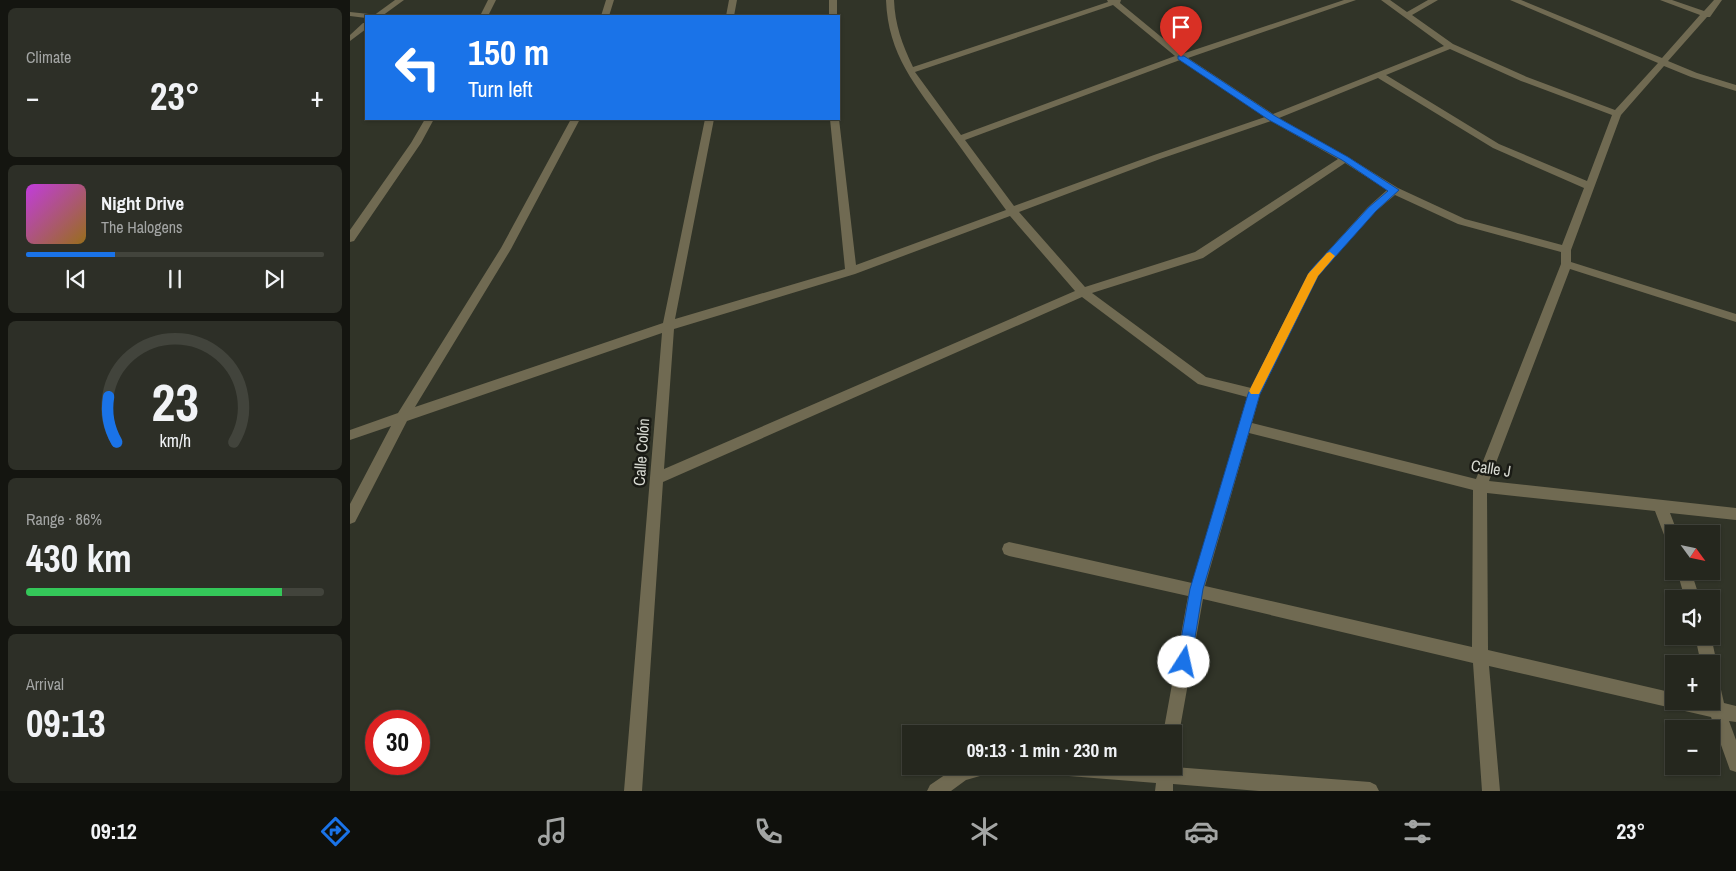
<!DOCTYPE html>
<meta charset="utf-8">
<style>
body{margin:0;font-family:"Archivo Narrow",sans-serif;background:#2d2f27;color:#f1f3f6;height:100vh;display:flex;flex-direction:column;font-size:19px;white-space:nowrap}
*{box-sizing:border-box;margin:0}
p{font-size:16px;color:#a3a5a4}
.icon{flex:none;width:28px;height:28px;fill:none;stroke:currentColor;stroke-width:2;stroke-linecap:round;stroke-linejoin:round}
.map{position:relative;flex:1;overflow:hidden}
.drawer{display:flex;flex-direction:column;gap:8px;padding:8px;background:#141510;width:350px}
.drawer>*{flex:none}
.banner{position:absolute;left:15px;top:15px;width:475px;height:105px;border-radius:0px;box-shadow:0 1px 4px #0004,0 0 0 1px #42443c;background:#1a73e8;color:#fff;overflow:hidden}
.needle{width:32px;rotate:123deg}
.fabs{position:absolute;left:1315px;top:525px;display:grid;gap:10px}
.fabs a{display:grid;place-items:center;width:55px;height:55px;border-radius:0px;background:#25271e;box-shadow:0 1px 4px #0004,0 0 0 1px #42443c;font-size:25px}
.speed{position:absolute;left:15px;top:710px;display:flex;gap:10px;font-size:25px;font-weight:700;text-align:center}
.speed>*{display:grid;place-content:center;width:65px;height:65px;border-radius:50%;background:#25271e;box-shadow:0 1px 4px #0004,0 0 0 1px #42443c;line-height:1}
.speed .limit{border:8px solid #d22;background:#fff;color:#111}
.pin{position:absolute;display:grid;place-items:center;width:42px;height:42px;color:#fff;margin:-51px -21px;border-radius:50% 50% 50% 0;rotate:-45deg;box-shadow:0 0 5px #0007}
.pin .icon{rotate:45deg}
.me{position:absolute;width:55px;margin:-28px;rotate:10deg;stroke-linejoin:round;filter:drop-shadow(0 0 4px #0008)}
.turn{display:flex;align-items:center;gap:18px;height:105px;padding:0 20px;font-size:22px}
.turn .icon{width:65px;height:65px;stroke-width:2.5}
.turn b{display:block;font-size:35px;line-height:42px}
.big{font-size:38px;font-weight:700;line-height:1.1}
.drawer .card{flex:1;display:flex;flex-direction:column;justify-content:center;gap:8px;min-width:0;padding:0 18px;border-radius:8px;background:#2d2f27}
.drawer .dial{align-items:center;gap:0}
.dial svg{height:130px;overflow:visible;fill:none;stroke:#42443c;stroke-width:7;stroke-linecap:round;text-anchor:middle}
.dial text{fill:#f1f3f6;stroke:none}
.song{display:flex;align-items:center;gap:15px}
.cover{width:60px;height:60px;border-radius:8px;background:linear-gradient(135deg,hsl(290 70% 55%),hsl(40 70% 35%))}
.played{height:5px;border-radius:2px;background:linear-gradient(90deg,#1a73e8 30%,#42443c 30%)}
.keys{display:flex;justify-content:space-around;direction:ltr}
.heat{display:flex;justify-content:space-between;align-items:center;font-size:28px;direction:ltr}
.charge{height:8px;border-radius:4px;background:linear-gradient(90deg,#34c759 86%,#42443c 0)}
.trip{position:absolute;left:552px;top:725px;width:280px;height:50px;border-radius:0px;background:#25271e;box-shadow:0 1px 4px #0004,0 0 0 1px #42443c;font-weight:700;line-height:50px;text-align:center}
.tab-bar{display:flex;height:80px;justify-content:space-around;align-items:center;background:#0f100c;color:#a3a5a4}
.tab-bar .icon{width:35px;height:35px}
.tab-bar .active{color:#1a73e8}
.tab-bar b{font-size:22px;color:#f1f3f6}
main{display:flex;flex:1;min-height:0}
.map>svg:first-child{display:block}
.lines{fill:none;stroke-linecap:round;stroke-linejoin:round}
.minor{fill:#706a52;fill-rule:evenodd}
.route{fill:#1a73e8;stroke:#114b97}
.slow{fill:#f59e0b}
.labels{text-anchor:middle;stroke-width:5;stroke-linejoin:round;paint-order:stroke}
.street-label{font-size:16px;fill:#d8dad2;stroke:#1a1b15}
</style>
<main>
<section class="drawer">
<div class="card"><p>Climate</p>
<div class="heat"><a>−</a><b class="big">23°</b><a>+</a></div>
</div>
<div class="card">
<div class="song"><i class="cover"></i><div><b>Night Drive</b><p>The Halogens</p></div></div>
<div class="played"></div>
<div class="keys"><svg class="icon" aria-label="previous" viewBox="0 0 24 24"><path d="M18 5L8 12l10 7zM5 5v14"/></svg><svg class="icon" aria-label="pause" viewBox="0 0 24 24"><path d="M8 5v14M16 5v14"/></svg><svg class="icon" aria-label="next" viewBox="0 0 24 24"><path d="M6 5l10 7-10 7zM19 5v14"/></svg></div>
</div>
<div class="card dial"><svg viewBox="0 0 100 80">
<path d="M14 69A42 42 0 1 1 86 69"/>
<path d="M14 69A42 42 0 0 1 9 41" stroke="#1a73e8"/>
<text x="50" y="56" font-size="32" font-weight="700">23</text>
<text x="50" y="72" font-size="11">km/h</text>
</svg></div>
<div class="card"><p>Range · 86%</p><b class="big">430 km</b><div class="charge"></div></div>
<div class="card"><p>Arrival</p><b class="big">09:13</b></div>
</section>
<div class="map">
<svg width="1386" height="791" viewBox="0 0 1386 791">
<rect width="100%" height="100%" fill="#313428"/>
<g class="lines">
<path class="minor" d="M45 0H54L32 16H16V18L0 16V12L19 14 23 16Z
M138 0H146L138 16H130Z
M256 0H264L259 16H251Z
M379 0H387L384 16H376Z
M479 0H487V16H479Z
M536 0H544C545 25 552 44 563 67L758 2 757 0H771L770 3 832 54 994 0H1006L838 58 923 114 1094 46 1031 0H1040L1057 12 1078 0H1088L1062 15 1103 44 1177 77 1265 110 1308 63 1160 0H1171L1312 58 1350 15 1310 0H1322L1354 11 1364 0H1372L1360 17H1357L1318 61 1347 73 1386 85V91L1341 77 1314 66 1271 115 1221 250V262L1386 314V322L1220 269 1139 481 1386 508V520L1320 513 1328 534H1324V549L1319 548 1305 511 1137 493 1138 650 1324 693V701H1361V664H1351L1345 636H1361L1367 664 1362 671 1367 672 1374 703 1386 706V722L1379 721 1386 740V772L1380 770 1361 717 1139 666 1150 791H1132L1123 663 853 599 829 734 827 740 824 741V734H813L838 596 659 556 654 554 652 549 654 544 659 542 842 583 897 397 848 384 732 297 313 482 292 791H274L312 333 57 421 5 522 0 524V504L41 426 0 440V430L48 413 151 248 221 119H230L161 249 65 407 313 323 355 119H364L325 319 495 269 480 119H489L506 265 656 210C636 183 616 155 597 129 566 86 538 55 536 0ZM763 5 825 56 611 135 565 72ZM1100 49 1171 81 1262 115 1237 181 1149 144 1036 75ZM830 60 915 117 804 155 664 206 615 140ZM1028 78 1143 148 1234 188 1212 245 1115 219 1048 188 998 157 929 118ZM921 121 988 159 845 252 735 287 669 212 810 159ZM995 163 1037 190 1018 207 960 271 901 388 856 377 742 293 853 258ZM1045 195 1108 224 1211 252V264L1126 479 902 423 910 394 968 276 1026 211ZM660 216 725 291 314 469 324 329 505 274ZM899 433 1123 490 1122 647 855 586Z
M13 23H16V29L0 41V35Z
M75 119H84L71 143 4 241 0 242V230L61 143Z
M1327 571H1341L1350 599H1335Z
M824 764V767L1020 782 1026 785 1029 791H909L823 784V791H805L806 783 694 774 688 772 686 766H824Z
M608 766H646L644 772 616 780 601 791H577L580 785Z"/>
</g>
<path class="route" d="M828 56H834L925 116 998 157 1049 190 1026 211 968 276 910 394 853 589 841 662 839 667 834 669 829 667 827 662 840 589 898 394 960 271 1019 207 1038 191 992 160 919 120 828 59Z"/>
<path class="slow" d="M980 252 985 256 968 276 909 394H901L899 391 958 274 977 253Z"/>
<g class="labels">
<g class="street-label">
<text transform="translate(291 452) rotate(-86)" y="6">Calle Colón</text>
<text transform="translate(1141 468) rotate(9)" y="6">Calle J</text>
</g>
</g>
</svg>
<div class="fabs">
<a><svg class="needle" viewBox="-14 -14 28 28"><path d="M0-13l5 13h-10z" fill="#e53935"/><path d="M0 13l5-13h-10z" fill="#a3a5a4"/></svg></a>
<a><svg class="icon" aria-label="sound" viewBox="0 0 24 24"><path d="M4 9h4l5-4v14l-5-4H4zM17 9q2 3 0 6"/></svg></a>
<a>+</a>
<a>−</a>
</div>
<div class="speed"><div class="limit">30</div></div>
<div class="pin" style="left:831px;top:57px;background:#d93025"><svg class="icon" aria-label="arrive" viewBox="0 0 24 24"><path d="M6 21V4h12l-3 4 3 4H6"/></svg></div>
<svg class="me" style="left:834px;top:662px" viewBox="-20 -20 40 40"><circle r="19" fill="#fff"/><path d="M0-13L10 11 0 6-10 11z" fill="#1a73e8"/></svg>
<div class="trip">09:13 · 1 min · 230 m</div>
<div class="banner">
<div class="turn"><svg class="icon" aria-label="left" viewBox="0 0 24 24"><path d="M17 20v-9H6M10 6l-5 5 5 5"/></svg><div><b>150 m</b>Turn left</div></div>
</div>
</div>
</main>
<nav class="tab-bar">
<b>09:12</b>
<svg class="icon active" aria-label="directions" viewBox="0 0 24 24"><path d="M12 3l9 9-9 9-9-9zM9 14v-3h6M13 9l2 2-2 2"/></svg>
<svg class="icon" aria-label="music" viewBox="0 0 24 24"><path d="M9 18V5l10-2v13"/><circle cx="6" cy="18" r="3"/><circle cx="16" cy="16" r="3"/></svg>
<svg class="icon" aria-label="phone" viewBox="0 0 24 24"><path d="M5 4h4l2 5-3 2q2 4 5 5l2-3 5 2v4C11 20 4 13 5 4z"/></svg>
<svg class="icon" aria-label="climate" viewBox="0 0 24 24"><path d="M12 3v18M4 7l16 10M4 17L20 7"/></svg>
<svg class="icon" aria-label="car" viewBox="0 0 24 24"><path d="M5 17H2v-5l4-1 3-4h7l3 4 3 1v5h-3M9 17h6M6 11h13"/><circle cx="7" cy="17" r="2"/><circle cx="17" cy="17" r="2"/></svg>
<svg class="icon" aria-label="filters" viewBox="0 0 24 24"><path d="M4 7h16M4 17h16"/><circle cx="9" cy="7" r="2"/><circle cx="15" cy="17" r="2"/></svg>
<b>23°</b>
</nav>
